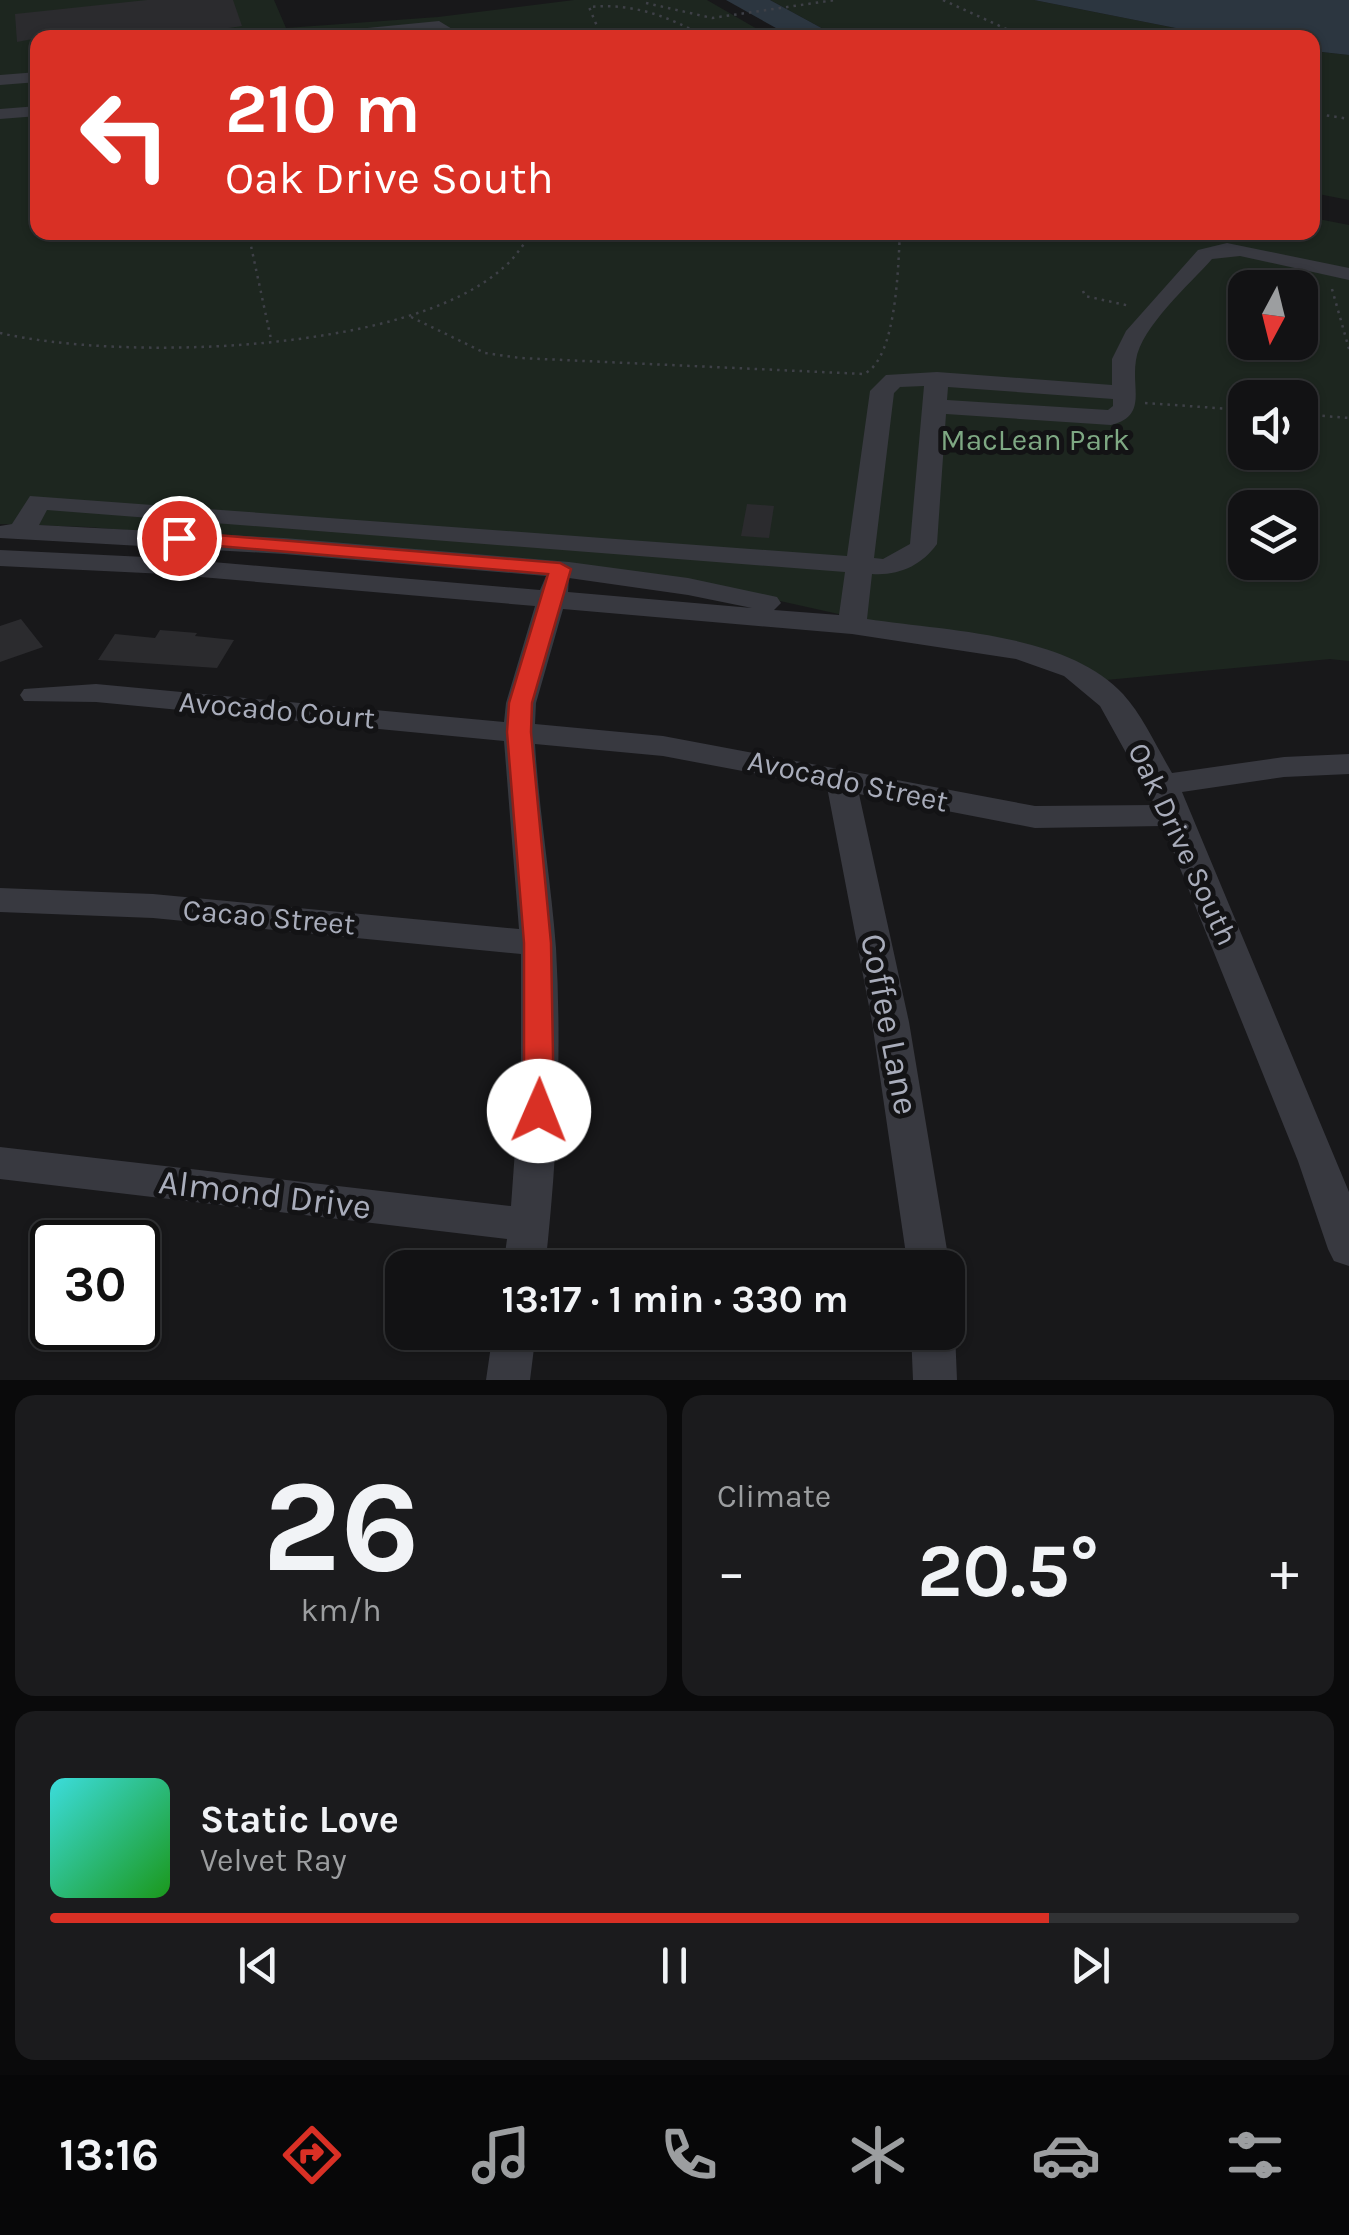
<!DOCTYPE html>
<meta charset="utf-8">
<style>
body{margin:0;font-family:Karla,sans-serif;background:#1b1b1d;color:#f1f3f6;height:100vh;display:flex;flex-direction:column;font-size:38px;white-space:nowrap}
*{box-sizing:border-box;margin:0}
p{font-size:32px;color:#9c9ea0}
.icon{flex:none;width:55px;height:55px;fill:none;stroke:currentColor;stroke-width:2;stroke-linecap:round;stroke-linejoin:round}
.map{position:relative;height:1380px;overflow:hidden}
.side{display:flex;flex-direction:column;gap:15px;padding:15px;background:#0a0a0b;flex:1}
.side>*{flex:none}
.guide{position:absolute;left:30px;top:30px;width:1290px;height:210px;border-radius:20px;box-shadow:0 2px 8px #0004,0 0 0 2px #313234;background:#d93025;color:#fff;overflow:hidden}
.needle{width:65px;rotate:187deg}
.buttons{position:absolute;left:1228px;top:270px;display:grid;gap:20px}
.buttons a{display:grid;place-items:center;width:90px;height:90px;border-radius:20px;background:#121214;box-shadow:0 2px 8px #0004,0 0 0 2px #313234;font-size:50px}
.speed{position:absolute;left:30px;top:1220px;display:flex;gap:20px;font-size:50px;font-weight:700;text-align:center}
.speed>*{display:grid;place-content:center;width:130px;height:130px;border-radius:50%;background:#121214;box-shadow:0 2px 8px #0004,0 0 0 2px #313234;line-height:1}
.speed .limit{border:5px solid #111;border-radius:15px;background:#fff;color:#111}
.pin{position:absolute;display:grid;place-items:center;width:85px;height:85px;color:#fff;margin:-42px;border:5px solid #fff;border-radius:50%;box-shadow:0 2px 10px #0007}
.me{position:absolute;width:110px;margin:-55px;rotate:1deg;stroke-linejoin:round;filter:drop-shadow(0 0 8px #0008)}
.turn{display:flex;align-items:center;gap:35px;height:210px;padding:0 30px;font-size:45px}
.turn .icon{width:130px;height:130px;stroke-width:2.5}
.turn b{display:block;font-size:70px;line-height:85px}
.big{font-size:75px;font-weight:700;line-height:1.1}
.side .widget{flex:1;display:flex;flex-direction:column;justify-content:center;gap:15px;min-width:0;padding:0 35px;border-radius:20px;background:#1b1b1d}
.side .dial{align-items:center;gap:0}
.dial b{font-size:130px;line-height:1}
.song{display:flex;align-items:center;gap:30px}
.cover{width:120px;height:120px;border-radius:15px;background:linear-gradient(135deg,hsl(180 70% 55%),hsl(120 70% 35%))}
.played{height:10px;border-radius:5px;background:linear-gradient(90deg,#d93025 80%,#313234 80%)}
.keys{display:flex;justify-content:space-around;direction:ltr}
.heat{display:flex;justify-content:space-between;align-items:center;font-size:55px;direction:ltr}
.side .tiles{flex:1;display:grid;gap:15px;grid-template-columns:1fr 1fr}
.widget:last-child{grid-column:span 2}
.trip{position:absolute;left:385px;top:1250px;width:580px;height:100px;border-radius:20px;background:#121214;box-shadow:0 2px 8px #0004,0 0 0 2px #313234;font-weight:700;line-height:100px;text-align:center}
.tabs{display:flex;height:160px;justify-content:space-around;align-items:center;background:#070708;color:#9c9ea0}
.tabs .icon{width:70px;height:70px}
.tabs .on{color:#d93025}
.tabs b{font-size:45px;color:#f1f3f6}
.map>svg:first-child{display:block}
.green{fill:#1d261f;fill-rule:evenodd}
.water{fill:#2c3640}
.building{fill:#2b2b2e}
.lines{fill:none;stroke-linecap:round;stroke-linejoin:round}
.path{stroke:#3e4047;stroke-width:2.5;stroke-dasharray:2.5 5;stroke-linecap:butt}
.minor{fill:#383940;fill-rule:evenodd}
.route{fill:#d93025;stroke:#8d1f18;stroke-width:2.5}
.labels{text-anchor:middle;stroke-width:10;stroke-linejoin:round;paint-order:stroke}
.park-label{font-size:30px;fill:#7ea883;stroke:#131315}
.street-label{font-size:30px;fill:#a9adbb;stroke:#131315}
.near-street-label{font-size:35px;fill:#a9adbb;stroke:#131315}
</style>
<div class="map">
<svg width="1349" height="1380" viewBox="0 0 1349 1380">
<rect width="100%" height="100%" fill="#18181a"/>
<path class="green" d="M0 0H274L286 28 438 17 574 0H707L771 37 38 38V232H1312L1313 218 1349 225V661L1330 659 1106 680 879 623 704 584 619 570 88 527 0 524ZM1245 288H1300V342H1245ZM1245 398H1300V452H1245ZM1245 508H1300V562H1245Z
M770 0H1034L1221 37H838Z
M1312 51 1349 55V200L1313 193Z"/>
<path class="water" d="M726 0H770L838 37H792Z
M1034 0H1349V55L1313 51 1312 38 1221 37Z"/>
<path class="building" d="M147 0H233L242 26 161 38H38L17 42 15 14Z
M747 504 774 506 769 538 741 536Z
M21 619 43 647 0 662V626Z
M160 630 197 633 195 636 234 640 217 668 98 660 115 634 155 638Z"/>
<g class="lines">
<path class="path" d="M943 0 1026 38
M646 3 712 18 835 0
M602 38 589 7C634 3 668 16 707 38
M1312 113 1349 119
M248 232 271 339
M1332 289 1349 349
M1083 291 1085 296 1130 306
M411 317 485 353 520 358 864 374C897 358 898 266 900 232
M0 333C120 361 409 354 504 267 515 258 524 243 533 232
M1145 403 1245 410
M1300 414 1349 418"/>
<path class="minor" d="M439 21 467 38H446L436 31 372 38H308L316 33Z
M38 72V82L0 85V75Z
M38 106V116L0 119V109Z
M1227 243 1349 268V280L1240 256 1212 259C1190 284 1141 327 1136 360 1131 389 1148 416 1111 425L946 414 937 544C922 565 899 576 872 574L867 619C945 631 1067 633 1123 694 1143 716 1157 748 1172 773L1284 757 1349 754V774L1284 777 1182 792 1349 1192V1266L1334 1261 1328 1249 1298 1161 1163 826 1035 828 859 794 909 1022 950 1268 948 1273V1268H908L872 1022 827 787 663 756 535 744C539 812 551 880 556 948 562 1055 557 1161 545 1268H503L507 1239 0 1179V1147L511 1206 521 1067V954L153 918 0 912V888L153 894 519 929 504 741 96 702 24 701 20 695 24 689 96 684 504 722 506 703 535 606 166 574 0 566V550L166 558 540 590 546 576 284 554 0 538V526L12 524 30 496 847 556 870 391 886 375 937 372 1112 385V359L1126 331 1198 250ZM924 386 910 544 883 559 874 558 894 393 900 387ZM948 387 1113 399V406L1108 410 947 400ZM47 510 845 572 839 615 774 610 781 603 777 597 688 578 569 562 284 538 39 525ZM569 578 688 595 752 608 568 592ZM563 609 852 634 1016 659 1064 676 1100 706 1155 805 1035 806 663 736 535 724 536 703Z
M948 1319 955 1332 957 1380H913L911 1332H948Z
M493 1332H536L530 1380H486Z"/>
</g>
<path class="route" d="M179 532 560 563 571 569 532 703 531 732 551 943 554 1111 549 1119 539 1123 529 1119 524 1111V943L507 732 509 703 548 574 172 542 169 538Z"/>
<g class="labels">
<g class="park-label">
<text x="1035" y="450">MacLean Park</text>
</g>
<g class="street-label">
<text transform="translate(277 710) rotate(5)" y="10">Avocado Court</text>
<text transform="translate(848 781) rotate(12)" y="10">Avocado Street</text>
<text transform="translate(1183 844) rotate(65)" y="10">Oak Drive South</text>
<text transform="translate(269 917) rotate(5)" y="10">Cacao Street</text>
</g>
<g class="near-street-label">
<text transform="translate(890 1024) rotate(79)" y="12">Coffee Lane</text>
<text transform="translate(265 1194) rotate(7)" y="12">Almond Drive</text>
</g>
</g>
</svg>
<div class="buttons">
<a><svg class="needle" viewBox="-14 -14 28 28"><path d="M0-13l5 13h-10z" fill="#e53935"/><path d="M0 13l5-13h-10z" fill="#9c9ea0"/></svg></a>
<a><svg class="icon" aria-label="sound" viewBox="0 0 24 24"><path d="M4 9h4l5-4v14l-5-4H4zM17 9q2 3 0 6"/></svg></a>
<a><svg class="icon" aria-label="layers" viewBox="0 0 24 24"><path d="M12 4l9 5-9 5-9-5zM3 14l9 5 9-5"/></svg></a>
</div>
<div class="speed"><div class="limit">30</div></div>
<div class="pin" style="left:179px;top:538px;background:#d93025"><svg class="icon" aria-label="arrive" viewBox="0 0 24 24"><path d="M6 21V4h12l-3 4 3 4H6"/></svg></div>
<svg class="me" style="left:539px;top:1111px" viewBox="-20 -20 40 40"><circle r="19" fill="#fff"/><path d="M0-13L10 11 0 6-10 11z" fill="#d93025"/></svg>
<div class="trip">13:17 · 1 min · 330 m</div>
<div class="guide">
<div class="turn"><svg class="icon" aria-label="left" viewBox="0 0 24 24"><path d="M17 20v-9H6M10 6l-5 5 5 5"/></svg><div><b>210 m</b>Oak Drive South</div></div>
</div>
</div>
<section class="side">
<div class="tiles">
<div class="widget dial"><b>26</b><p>km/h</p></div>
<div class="widget"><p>Climate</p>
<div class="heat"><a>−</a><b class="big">20.5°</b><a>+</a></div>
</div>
<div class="widget">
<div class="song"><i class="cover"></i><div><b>Static Love</b><p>Velvet Ray</p></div></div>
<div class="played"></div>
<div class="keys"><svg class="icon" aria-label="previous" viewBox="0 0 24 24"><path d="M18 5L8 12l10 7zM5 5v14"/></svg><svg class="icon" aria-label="pause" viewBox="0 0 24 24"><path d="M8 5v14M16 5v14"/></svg><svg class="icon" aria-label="next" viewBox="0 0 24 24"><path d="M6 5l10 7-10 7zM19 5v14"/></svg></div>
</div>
</div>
</section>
<nav class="tabs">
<b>13:16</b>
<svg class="icon on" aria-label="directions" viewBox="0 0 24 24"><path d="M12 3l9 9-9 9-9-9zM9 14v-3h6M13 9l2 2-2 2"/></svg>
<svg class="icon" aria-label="music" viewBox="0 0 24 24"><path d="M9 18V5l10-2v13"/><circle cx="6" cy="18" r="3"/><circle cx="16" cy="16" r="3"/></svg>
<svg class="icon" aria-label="phone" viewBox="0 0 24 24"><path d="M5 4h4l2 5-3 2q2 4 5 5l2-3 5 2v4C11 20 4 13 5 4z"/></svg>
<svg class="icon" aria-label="climate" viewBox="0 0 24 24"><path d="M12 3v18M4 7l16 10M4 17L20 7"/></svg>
<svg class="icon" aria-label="car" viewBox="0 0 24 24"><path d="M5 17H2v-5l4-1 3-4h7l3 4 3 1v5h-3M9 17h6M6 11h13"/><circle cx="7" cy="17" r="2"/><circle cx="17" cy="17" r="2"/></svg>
<svg class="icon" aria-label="filters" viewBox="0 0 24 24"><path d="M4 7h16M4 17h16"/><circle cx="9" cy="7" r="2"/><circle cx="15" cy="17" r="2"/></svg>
</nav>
